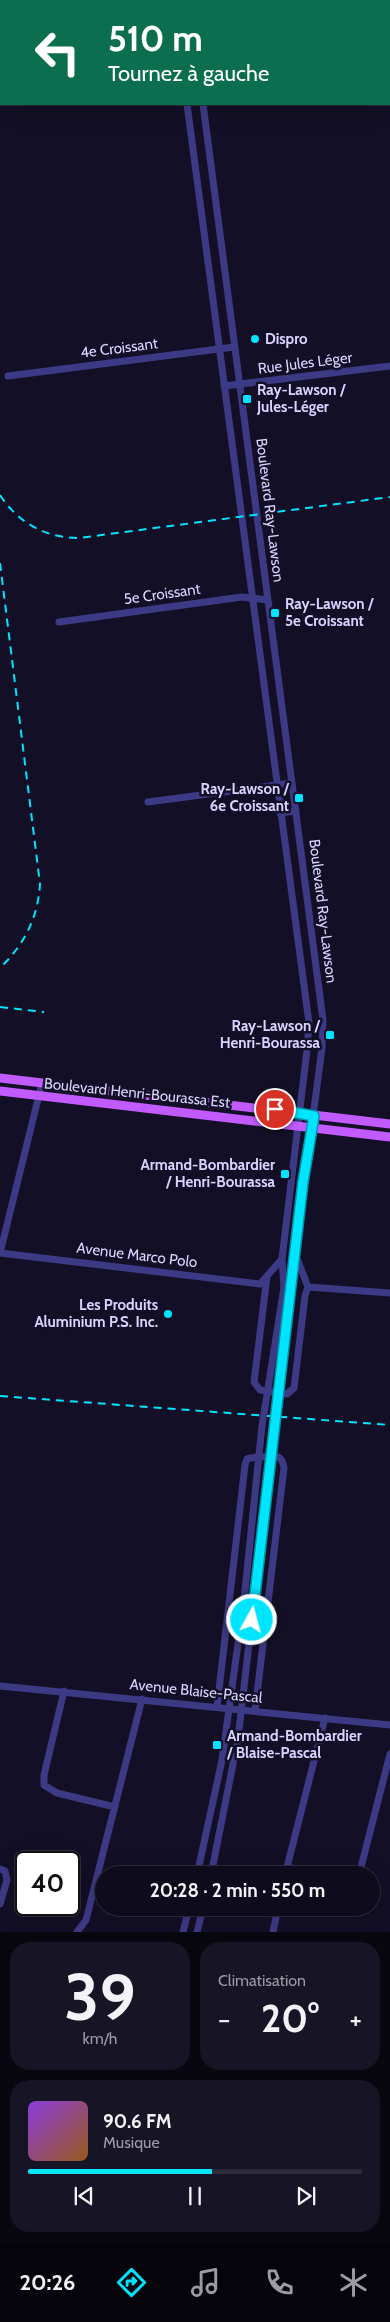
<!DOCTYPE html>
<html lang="fr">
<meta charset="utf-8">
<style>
body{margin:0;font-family:Cabin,sans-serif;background:#171425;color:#f1f3f6;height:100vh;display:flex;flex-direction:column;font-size:19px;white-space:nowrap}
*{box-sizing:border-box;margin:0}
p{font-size:16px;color:#9b9ba3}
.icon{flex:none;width:28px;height:28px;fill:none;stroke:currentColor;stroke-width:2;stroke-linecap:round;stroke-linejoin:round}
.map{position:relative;height:1932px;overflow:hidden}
.drawer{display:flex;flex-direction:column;gap:10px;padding:10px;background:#08060f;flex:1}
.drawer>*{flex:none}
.top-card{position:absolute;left:0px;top:0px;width:390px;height:105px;box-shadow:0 5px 20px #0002,0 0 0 1px #2e2b3b;background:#0b6e4f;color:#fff;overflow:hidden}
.speed{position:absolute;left:15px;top:1851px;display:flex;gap:10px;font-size:25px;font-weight:700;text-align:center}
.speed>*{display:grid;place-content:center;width:65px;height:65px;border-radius:50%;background:#0e0b1c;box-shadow:0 5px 20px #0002,0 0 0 1px #2e2b3b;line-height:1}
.speed .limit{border:2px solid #111;border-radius:8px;background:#fff;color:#111}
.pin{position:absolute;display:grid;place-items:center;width:42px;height:42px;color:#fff;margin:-21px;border:2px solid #fff;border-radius:50%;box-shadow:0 1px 5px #0007}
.me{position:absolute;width:55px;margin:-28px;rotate:7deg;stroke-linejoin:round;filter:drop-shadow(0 0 4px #0008)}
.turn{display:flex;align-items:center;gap:18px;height:105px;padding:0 25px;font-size:22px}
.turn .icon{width:65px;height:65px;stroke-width:2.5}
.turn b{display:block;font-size:35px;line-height:42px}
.big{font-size:38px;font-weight:800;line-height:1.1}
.drawer .widget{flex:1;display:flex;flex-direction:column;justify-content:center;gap:8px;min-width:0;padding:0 18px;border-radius:20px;background:#171425}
.drawer .dial{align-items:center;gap:0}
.dial b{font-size:65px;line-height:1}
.song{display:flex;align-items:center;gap:15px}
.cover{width:60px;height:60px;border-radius:8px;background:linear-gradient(135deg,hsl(270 70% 55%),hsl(30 70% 35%))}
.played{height:5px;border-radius:2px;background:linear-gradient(90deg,#00e5ff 55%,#2e2b3b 55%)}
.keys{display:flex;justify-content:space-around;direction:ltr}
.heat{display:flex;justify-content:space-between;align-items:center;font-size:28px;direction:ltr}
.drawer .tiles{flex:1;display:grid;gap:10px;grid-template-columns:1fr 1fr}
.widget:last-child{grid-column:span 2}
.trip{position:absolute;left:95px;top:1866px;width:285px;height:50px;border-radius:25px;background:#0e0b1c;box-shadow:0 5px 20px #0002,0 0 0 1px #2e2b3b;font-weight:800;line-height:50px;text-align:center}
.dock{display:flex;height:80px;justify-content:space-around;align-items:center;background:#06040b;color:#9b9ba3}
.dock .icon{width:35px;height:35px}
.dock .on{color:#00e5ff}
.dock b{font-size:22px;color:#f1f3f6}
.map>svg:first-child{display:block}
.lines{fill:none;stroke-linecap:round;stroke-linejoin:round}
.minor{stroke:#3d3a85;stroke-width:7}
.major{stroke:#c25bff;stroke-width:9}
.rail{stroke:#00e5ff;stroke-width:2;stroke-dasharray:8 6;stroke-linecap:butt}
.minor-bridge{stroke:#3d3a85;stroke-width:7}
.route-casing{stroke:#0095a6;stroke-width:12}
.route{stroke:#00e5ff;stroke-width:9}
.poi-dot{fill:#00e5ff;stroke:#130f26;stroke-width:2}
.labels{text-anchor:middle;stroke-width:5;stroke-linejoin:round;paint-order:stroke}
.poi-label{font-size:15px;font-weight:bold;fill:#d9d4ff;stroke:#130f26;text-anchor:start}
.street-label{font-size:15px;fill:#d9d4ff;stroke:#130f26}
</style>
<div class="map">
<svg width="390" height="1932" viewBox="0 0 390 1932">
<rect width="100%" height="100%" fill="#130f26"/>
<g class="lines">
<path class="minor" d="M173 0V1
M189 0V1
M389 48H390
M187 104 309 1023 307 1050 282 1259 284 1287
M203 104 323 1020 322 1048 291 1284
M8 376 234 347
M224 386 390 366
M59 622 242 597 268 600
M148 802 292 783
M280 813 296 811
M0 1253 260 1284 282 1259
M0 1253 42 1083
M267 1277 254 1382 260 1390 287 1394 294 1388 305 1296 308 1287 296 1256
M308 1287 390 1293
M0 1686 390 1725
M64 1691 44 1775V1785L57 1793 115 1807
M217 1707 245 1465 247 1459C252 1457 272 1456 278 1457 283 1459 283 1464 284 1468L255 1711
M287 1867 320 1875
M0 1869 5 1871 7 1880 0 1904
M197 1875 222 1760 244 1600
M211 1875 238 1739 254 1600
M285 1875 325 1718
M359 1875 390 1754
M77 1932 86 1920 142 1699
M183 1932 189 1908
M197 1932 203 1908
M273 1932 278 1908"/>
<path class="major" d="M0 1078 390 1124
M0 1091 390 1137"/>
<path class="rail" d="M0 495C18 523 46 538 79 538L390 497
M0 563 40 884C38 917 25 944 0 968
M0 1007 44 1012
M0 1396 390 1425"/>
<path class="minor-bridge" d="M244 1600 262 1426 284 1287
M254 1600 291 1284"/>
</g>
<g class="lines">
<g class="route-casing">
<path id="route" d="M252 1620 303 1182 314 1116 275 1109"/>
</g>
<use href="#route" class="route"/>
</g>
<g class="poi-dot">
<circle cx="255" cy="339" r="5"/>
<rect x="242" y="394" width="10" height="10" rx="2.5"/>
<rect x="270" y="608" width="10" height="10" rx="2.5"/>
<rect x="294" y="793" width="10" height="10" rx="2.5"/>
<rect x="325" y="1030" width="10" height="10" rx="2.5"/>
<rect x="280" y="1169" width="10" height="10" rx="2.5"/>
<circle cx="168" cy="1314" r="5"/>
<rect x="212" y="1740" width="10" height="10" rx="2.5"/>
</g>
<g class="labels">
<g class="poi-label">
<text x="265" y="344">Dispro</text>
<text x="257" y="395">Ray-Lawson /<tspan x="257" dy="17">Jules-Léger</tspan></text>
<text x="285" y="609">Ray-Lawson /<tspan x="285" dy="17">5e Croissant</tspan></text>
<text x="289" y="794" text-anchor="end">Ray-Lawson /<tspan x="289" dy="17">6e Croissant</tspan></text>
<text x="320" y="1031" text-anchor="end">Ray-Lawson /<tspan x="320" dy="17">Henri-Bourassa</tspan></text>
<text x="275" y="1170" text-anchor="end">Armand-Bombardier<tspan x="275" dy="17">/ Henri-Bourassa</tspan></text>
<text x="158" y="1310" text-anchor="end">Les Produits<tspan x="158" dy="17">Aluminium P.S. Inc.</tspan></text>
<text x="227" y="1741">Armand-Bombardier<tspan x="227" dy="17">/ Blaise-Pascal</tspan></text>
</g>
<g class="street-label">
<text transform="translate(119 348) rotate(-7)" y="5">4e Croissant</text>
<text transform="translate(305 363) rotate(-7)" y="5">Rue Jules Léger</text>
<text transform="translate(270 510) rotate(83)" y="5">Boulevard Ray-Lawson</text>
<text transform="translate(162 594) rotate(-8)" y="5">5e Croissant</text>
<text transform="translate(323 911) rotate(83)" y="5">Boulevard Ray-Lawson</text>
<text transform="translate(137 1093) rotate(6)" y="5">Boulevard Henri-Bourassa Est</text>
<text transform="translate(137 1255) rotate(7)" y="5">Avenue Marco Polo</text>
<text transform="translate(196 1691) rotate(6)" y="5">Avenue Blaise-Pascal</text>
</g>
</g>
</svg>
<div class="speed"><div class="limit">40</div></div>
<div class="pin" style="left:275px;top:1109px;background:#d93025"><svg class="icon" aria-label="arrive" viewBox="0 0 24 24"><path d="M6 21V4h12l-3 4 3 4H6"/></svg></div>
<svg class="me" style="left:252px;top:1620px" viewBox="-20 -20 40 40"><circle r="17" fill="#00e5ff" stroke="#fff" stroke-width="3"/><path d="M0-11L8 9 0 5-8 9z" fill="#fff"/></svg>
<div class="trip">20:28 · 2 min · 550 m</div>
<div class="top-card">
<div class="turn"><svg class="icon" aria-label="left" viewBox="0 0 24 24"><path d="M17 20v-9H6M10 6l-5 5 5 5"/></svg><div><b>510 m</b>Tournez à gauche</div></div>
</div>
</div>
<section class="drawer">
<div class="tiles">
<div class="widget dial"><b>39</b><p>km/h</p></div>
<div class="widget"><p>Climatisation</p>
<div class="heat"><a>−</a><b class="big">20°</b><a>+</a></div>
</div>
<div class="widget">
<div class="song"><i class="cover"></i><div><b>90.6 FM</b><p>Musique</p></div></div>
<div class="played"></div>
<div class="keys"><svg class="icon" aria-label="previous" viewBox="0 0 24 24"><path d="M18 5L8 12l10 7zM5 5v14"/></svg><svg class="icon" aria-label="pause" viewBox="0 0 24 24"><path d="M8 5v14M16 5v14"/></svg><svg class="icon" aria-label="next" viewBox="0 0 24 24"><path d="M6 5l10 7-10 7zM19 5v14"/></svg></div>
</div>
</div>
</section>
<nav class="dock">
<b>20:26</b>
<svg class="icon on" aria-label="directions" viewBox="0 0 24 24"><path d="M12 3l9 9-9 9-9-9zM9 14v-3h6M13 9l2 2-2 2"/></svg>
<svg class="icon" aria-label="music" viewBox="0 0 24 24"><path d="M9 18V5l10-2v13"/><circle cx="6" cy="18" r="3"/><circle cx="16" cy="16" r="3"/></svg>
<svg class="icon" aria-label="phone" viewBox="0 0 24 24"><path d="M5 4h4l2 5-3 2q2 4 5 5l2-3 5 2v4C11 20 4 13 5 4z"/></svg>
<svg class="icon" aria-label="climate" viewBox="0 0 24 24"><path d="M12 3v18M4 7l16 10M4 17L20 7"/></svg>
</nav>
